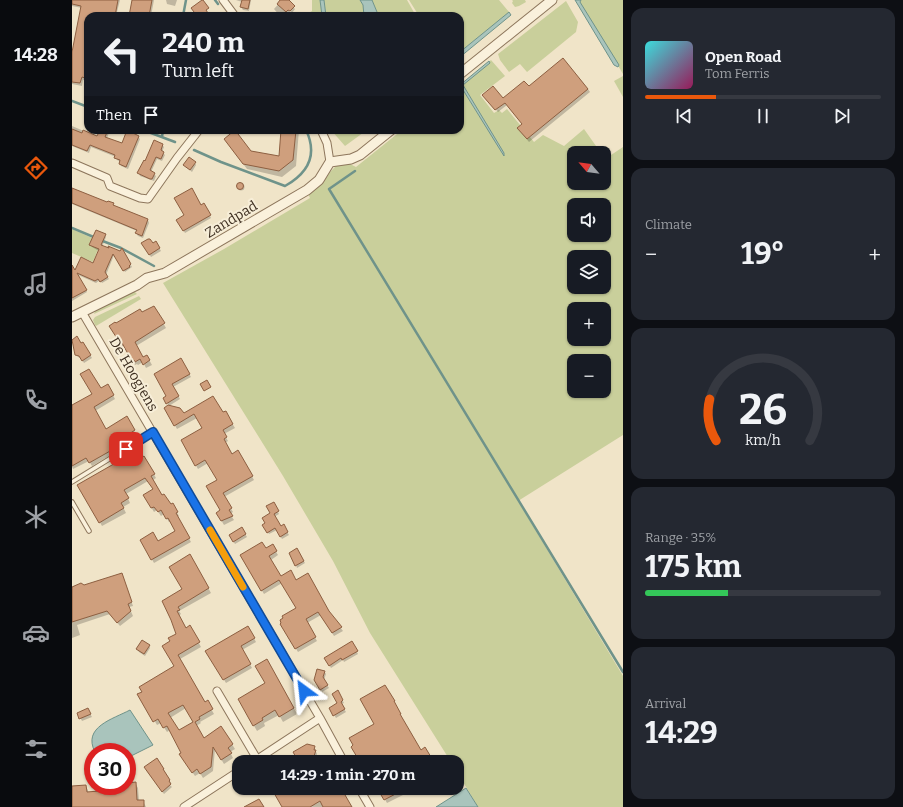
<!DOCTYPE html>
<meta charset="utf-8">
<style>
body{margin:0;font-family:Bitter,serif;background:#242831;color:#f1f3f6;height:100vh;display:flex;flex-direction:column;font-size:15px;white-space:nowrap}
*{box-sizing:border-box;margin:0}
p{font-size:13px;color:#9ea1a6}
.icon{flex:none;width:22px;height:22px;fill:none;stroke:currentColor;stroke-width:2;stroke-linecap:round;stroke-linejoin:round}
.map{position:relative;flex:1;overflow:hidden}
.side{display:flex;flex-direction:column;gap:8px;padding:8px;background:#0d0f14;width:280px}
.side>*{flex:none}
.guide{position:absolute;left:12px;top:12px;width:380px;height:122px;border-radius:12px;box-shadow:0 1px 3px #0004;background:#171b24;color:#f1f3f6;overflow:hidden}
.needle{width:26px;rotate:298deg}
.controls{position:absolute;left:495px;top:146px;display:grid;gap:8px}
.controls a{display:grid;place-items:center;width:44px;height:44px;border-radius:8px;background:#171b24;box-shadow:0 1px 3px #0004;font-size:20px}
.speed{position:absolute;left:12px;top:743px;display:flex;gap:8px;font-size:20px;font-weight:700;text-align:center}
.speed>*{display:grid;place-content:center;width:52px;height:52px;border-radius:50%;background:#171b24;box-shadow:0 1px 3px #0004;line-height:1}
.speed .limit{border:6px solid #d22;background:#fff;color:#111}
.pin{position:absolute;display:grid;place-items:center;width:34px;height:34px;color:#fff;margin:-17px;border-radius:8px;box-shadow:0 2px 6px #0006}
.me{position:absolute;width:44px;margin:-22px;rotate:330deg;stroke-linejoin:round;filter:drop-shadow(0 0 3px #0008)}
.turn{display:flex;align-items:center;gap:14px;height:84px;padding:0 12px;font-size:18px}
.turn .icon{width:52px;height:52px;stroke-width:2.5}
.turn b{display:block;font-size:28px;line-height:34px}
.then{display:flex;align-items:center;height:38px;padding:0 12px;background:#0003;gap:8px;font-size:15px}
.big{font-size:30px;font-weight:700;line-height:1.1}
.side .widget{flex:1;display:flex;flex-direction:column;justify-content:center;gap:6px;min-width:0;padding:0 14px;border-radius:12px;background:#242831}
.side .dial{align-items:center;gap:0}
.dial svg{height:104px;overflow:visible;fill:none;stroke:#363941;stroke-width:7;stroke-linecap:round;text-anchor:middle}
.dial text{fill:#f1f3f6;stroke:none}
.song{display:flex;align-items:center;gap:12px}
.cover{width:48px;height:48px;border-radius:6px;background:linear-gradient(135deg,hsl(180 70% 55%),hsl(330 70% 35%))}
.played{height:4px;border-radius:2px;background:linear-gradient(90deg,#ea580c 30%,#363941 30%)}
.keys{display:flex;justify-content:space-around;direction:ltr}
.heat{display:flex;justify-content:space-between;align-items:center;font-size:22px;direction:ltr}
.charge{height:6px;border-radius:3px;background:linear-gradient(90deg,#34c759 35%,#363941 0)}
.trip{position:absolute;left:160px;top:755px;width:232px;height:40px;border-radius:12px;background:#171b24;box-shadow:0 1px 3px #0004;font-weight:700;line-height:40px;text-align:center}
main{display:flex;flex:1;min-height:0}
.menu{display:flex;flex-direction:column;width:72px;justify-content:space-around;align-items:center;background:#090b0e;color:#9ea1a6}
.menu .icon{width:28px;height:28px}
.menu .active{color:#ea580c}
.menu b{font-size:18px;color:#f1f3f6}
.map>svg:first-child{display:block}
.green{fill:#c9cf9b;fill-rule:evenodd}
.water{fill:#a9c4bc;stroke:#6f938a}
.shadow{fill:#0003;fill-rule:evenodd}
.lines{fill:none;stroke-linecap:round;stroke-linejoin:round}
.stream{stroke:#6f938a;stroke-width:2.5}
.building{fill:#cf9f7d;stroke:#8d5f41;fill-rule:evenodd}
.service-casing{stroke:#8d765c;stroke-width:5.5}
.minor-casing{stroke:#8d765c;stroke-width:9}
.tertiary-casing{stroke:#8d765c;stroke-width:11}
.service{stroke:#faf1dc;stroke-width:3.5}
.minor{stroke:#faf1dc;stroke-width:7}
.tertiary{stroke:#faf1dc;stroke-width:9}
.route-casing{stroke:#114b97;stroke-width:10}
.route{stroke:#1a73e8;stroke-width:7}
.slow{stroke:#f59e0b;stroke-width:7}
.labels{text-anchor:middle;stroke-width:4;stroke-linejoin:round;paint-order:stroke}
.street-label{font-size:14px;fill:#3d2e20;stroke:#f7eed8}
</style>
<main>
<nav class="menu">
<b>14:28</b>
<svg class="icon active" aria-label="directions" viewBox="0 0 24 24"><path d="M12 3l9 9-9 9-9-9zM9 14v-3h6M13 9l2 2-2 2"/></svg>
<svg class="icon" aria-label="music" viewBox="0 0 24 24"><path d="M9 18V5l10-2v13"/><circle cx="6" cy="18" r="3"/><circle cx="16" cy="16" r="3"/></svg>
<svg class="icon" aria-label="phone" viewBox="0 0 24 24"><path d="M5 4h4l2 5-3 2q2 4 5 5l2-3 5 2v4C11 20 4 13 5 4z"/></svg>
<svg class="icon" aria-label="climate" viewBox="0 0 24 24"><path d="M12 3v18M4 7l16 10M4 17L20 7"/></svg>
<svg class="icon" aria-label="car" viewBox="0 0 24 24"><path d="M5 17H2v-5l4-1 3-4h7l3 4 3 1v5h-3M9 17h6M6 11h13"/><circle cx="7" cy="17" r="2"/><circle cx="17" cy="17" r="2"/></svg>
<svg class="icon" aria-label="filters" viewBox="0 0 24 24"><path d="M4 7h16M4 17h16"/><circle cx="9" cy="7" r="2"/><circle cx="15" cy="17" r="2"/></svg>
</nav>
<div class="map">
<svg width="551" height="807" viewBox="0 0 551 807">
<rect width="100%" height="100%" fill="#f0e4c8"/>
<path class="green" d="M240 0H248L250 16H232L240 11Z
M252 0H288L291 5 292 16H254Z
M300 0H335L344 16H304L305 12Z
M337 0H427L437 12 388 52V16H347Z
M440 0H453L454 2 447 6 443 7 440 3 441 1Z
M509 0H551V74L508 2Z
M494 1 506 22 504 32 455 72 448 64 437 72 428 60 426 54Z
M419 60 433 76 408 95 422 113 427 110 430 113 435 109 462 142 471 135 492 146 512 129 529 153H502V183H532V158L533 159 551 147V435L446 501 551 676V807H406L385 772V762H379L298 633 261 561 211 476 91 283 152 249 238 198 236 194 250 184 259 171 264 166 278 164 284 167 330 130H388L389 86 404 111 433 155 391 85ZM502 205H532V235H502ZM502 257H532V287H502ZM502 309H532V339H502ZM502 361H532V391H502Z
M551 76V97L542 81Z
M259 130H295L273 146Z
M0 229 29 242 21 262 0 253Z
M62 291 65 294 22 314 24 309Z
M67 296 69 299 24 326 23 325 21 320 23 317Z"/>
<path class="water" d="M248 0H252L254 16H250Z
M288 0H300L305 12 304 16H292L291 5Z
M503 0H509L508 2 547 65 546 67 542 65Z
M437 12 439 15 388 57V52Z
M417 61 418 63 391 85 432 153V156L388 85Z
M58 710 81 745 55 758V752H23C10 727 41 719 58 710Z
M394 788 406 807H364Z"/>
<path class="shadow" d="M0 0H48L44 16H16V81L11 80 10 86 0 84V58L10 8 0 6Z
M61 0H82L79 16H58Z
M94 0H105L103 6 95 4Z
M164 0H179L177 11 171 10 169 7 170 2Z
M210 0H214L223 9 220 13 218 11 213 16H208L202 9Z
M457 88 516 89 518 92 457 142 448 131 451 124 435 105 426 112 413 98 431 100Z
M0 126 26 137 29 130H38L35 138 50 144 66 137 68 139 56 169 49 166 48 164 49 162 45 160 44 157 19 147 17 153 0 146Z
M210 130H227L224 166 210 177 175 169 157 145 178 151 208 158Z
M90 145 92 147 90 152 93 155 90 161 85 159 79 172 84 176 82 181 68 176 67 173 74 162Z
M123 163 124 165 120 172 112 165Z
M165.5 187a3.5 3.5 0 1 1 7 0a3.5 3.5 0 1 1-7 0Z
M0 189 36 204H41L42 206 76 220 77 223 71 238 66 236 64 233 65 231 0 204Z
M132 204 139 218 113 233 105 220Z
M33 235 34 237 30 247 49 253 50 250 60 267 53 272 42 255 34 275 37 279 30 283 28 280 24 283 4 274 15 292 0 301V268L3 272 22 264 27 251 20 247 19 245Z
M71 243 80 245 84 243 89 251 79 257Z
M82 307 94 328 64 346 71 358 75 356 80 365 74 368 71 362 66 365 65 364 63 365 53 346 51 347 40 330 43 324 70 314Z
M11 343 20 358 12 363 9 358 6 357 4 354 9 344Z
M108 359 119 377 101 387 108 399 97 406 92 398 96 396Z
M36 386 43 399 23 411 33 430 54 418 64 434 58 437 62 444 51 451 50 448 20 466 17 461 1 469 0 467V406Z
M93 408 112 414H150L153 412 163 428 152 434 156 441 153 443 160 455 166 452 182 480 152 497 161 512 158 514 162 520 152 525 145 513 149 510 146 480 136 463 126 469 110 441 132 428 125 418 105 429Z
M72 457 84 478 81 480 90 496 99 505H100L107 516 105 517 119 542 82 563 69 540 86 542 105 531 99 521 97 522 92 514 89 516 85 510 82 512 72 495 82 490 76 481 54 494 58 503 51 507 54 513 30 526 7 485 63 462Z
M201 503 207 514 202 517 208 527 211 526 217 535 210 539 205 530 197 534 192 525 200 514Z
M170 529 175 537 163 544 158 536Z
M200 545 206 555 199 560 209 577 224 581 256 611 271 631 262 636 249 615 235 623 245 641 226 652 209 624 225 609 210 583 192 594 169 555 193 550Z
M225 550 233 563 225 568 224 565Z
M118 555 139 593 107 611 109 614 106 616 114 629 118 627 129 647 108 659 133 703 135 702 142 714 128 722 129 723 124 726 131 739 149 727 163 749 158 752 161 758 152 764 143 749 141 771 131 778 128 773 123 776 111 759V753L98 730 95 732 89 723 85 725 67 694 104 667 99 642 105 634 100 619 111 589ZM114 708 122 722 107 731 98 718Z
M51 578 61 606 57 607 61 616 48 626 38 614 5 625 8 635 0 638V588Z
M176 627 184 642 170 650 180 668 154 683 134 651Z
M279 642 286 654 272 662 271 660 259 668 254 659Z
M77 645 78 648 73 656 67 652 65 649Z
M195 660 225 714 211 722 207 715 192 723 193 726 185 731 167 700 194 684Z
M252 671 254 674 252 680 257 688 250 692 243 680Z
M265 691 272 703 269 704 274 712 264 718 258 708 266 703Z
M17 712 20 717 10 721 6 713Z
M242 747 245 754 243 761 233 758 228 761 222 752Z
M85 759 99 783 97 784 100 787 92 794 74 770Z
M63 783 66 788 67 801H71L74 807H0V787L14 786 17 793 40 791V786H55V784Z
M203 788H268L280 807H211Z
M309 788H345L315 803 307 789Z"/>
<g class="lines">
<path class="stream" d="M143 0 146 4
M111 16 114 0
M0 101 16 107
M71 130 103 142
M90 137 91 130
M122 150 149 162 213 186C236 173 246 155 234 130
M283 171 257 189 551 672
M0 228 24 238
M28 240 49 248 82 266"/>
</g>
<path class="building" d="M0 0H46L43 16H16V79L10 77 8 83 0 82V52L9 6 0 4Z
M60 0H80L77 16H57Z
M130 0H131L137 8 134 10 138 16H125L119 8Z
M170 0H178L176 9 168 7Z
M208 0H217L223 6 218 11 216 10 214 12 205 4Z
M491 58 516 89 455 139 445 128 450 124 433 103 423 110 410 95 421 86 431 98 452 81 457 86Z
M0 129 10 133 11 130 25 136 28 130H36L33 137 50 143 55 130 67 136 54 167 47 164 48 160 42 158 43 155 18 145 15 151 0 145Z
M163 130 179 151 207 156 209 130H224L221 160 207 171 171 164 152 139Z
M82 140 91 144 89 150 92 152 89 159 84 157 78 170 83 173 80 179H78L65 173 72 160 73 161Z
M117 157 124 162 118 170 111 165Z
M164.5 186a3.5 3.5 0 1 1 7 0a3.5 3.5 0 1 1-7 0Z
M0 188 35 202 36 201 42 203 41 205 76 219 70 236 63 233 65 230 0 203Z
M120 188 129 205 132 203 139 215 111 231 104 220 112 215 102 198Z
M24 230 34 234 29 245 37 248 36 246 48 251 50 248 59 264 57 266 58 267 51 271 41 254 33 272 36 277 28 282 26 279 23 281 5 273 15 290 0 298V265L3 270 9 257 21 263 27 249 17 245Z
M76 239H78L81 243 84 241 88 248 77 255 69 243Z
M82 306 93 323 63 342 71 357 75 355 78 360 71 365 68 359 63 362 62 360 60 361 50 343H48L37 326 43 322 44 323 68 309 70 312Z
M5 336 9 343 11 342 19 355 10 361 7 356 3 355 0 340Z
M109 358 118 374 100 384 107 396 94 404 91 398 94 396 82 374Z
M17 369 29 388 36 384 42 395 22 407 34 429 55 416 63 430 57 434 61 441 49 448 47 446 17 463 14 458 0 466V405L20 394 8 374Z
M135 380 139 387 132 391 128 384Z
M141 396 151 412 154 411 161 424 151 430 155 437 152 439 160 454 166 450 181 476 151 493 160 508 157 510 161 516 149 521 144 513 148 510 134 486 145 480 133 460 123 466 109 440 130 428 122 414 102 426 92 408 96 405 108 408 112 413Z
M58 450 64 461 72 456 83 474 79 476 90 495 92 494 99 504 101 503 106 512 104 513 118 538 79 560 68 540 81 532 86 541 103 531 96 518 94 519 89 510 86 512 82 507 79 508 71 495 81 489 73 478 52 490 57 498 49 503 52 508 27 523 5 485 54 457 52 454Z
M202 502 207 511 202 514 209 526 212 524 216 532 208 537 203 528 195 533 190 525 193 523 190 518 198 513 194 506Z
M170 527 174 534 161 542 157 535Z
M190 542 194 548 201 544 205 551 197 556 209 576 219 570 224 580 236 573 257 611 270 627 260 633 246 612 234 619 244 637 223 649 208 624 209 623 208 620 211 618 210 616 224 608 207 580 189 591 168 555Z
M225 548 232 561 223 566 217 553Z
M118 554 137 588 106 607 108 610 105 611 114 628 118 625 128 642 106 655 133 702 136 700 141 709 127 717 128 719 123 722 132 738 149 726 161 744 156 748 160 753 149 760 141 747 139 767 128 774 125 769 120 773 107 754 109 753 95 726 91 728 86 719 81 722 65 694 70 692 67 687 102 666 90 646 98 641 96 638 104 634 99 620 90 601 110 589 97 567ZM111 705 121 722 107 730 96 713Z
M50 573 60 602 56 604 59 611 45 623 35 611 0 622V587L9 583 12 585Z
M176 626 183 638 169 646 179 664 151 680 133 651Z
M70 640 78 645 72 654 64 649Z
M280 641 286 651 270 660 269 658 257 666 252 658Z
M195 659 222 708 207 717 203 710 190 718 191 720 181 726 166 699 193 683 183 666Z
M245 669 253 671 251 677 256 685 248 690 242 680Z
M313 685 323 701H322L329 714H328L349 750 353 747 362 762H288L279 747 281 745 277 738 302 724 288 699Z
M266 690 271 700 269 702 273 709 261 716 257 708 265 703 260 694Z
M16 708 19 714 7 719 5 713Z
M235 744 243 746 242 750H244L241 759 231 756 225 759 221 752Z
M85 758 92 769H91L98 780 97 781 99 784 90 792 72 767Z
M64 782 65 800H72V807H0V786L14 785 15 792 39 790V786H55V783Z
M201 788H269L280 807H251L248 801 238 807H210L202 793 204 792Z
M305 788H335L312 800Z
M187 799 192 807H172Z"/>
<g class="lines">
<g class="service-casing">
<path id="service" d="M0 482 81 432
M0 502 17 531"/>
</g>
<g class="minor-casing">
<path id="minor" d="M151 0 163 16
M249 130 255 143 258 162
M0 163 35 178 38 186 68 198 76 199 105 158 127 130
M10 312 248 718 181 762
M145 691 185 759
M248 718 272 762
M287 788 298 807
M112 807 167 771"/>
</g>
<g class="tertiary-casing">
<path id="tertiary" d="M388 74 480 0
M0 317 65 285 75 278 93 273 235 190 247 180 258 162 279 159 288 155 319 130"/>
</g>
<use href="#service" class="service"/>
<use href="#minor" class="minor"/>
<use href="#tertiary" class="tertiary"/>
</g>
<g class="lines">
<g class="route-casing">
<path id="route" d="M54 449 81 432 232 691"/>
</g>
<use href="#route" class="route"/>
<path class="slow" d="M138 530 171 587"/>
</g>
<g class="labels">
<g class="street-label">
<text transform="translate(159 219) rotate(-31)" y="5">Zandpad</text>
<text transform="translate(62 374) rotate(60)" y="5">De Hoogjens</text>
</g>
</g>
</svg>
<div class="controls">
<a><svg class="needle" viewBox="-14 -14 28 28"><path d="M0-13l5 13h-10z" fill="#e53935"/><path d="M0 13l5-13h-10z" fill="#9ea1a6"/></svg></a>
<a><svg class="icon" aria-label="sound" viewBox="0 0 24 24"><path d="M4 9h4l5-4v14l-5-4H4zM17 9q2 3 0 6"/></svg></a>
<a><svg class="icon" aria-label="layers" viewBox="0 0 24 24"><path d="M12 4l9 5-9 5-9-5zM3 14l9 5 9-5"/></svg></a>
<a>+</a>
<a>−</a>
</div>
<div class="speed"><div class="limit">30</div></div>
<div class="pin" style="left:54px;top:449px;background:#d93025"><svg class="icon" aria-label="arrive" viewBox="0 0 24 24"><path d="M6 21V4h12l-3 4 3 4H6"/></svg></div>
<svg class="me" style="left:232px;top:691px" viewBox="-20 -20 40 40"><path d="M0-17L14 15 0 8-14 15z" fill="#1a73e8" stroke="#fff" stroke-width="4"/></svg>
<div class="trip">14:29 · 1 min · 270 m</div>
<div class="guide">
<div class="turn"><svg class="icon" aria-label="left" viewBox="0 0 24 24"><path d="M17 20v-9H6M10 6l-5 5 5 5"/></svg><div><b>240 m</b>Turn left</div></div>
<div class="then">Then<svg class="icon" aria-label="arrive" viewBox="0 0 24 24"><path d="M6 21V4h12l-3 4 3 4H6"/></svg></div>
</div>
</div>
<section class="side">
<div class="widget">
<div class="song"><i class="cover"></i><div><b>Open Road</b><p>Tom Ferris</p></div></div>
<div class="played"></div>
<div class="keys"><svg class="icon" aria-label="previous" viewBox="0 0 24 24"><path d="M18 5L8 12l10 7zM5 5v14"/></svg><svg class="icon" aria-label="pause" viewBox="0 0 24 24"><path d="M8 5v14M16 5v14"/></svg><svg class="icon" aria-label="next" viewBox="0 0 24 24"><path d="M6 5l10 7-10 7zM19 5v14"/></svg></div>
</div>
<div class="widget"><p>Climate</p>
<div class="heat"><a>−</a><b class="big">19°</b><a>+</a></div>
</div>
<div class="widget dial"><svg viewBox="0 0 100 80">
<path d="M14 69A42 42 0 1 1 86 69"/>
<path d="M14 69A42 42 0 0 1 9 37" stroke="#ea580c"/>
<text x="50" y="56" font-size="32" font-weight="700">26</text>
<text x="50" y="72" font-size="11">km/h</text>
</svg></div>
<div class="widget"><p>Range · 35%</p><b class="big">175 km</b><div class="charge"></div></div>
<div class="widget"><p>Arrival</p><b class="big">14:29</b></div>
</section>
</main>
